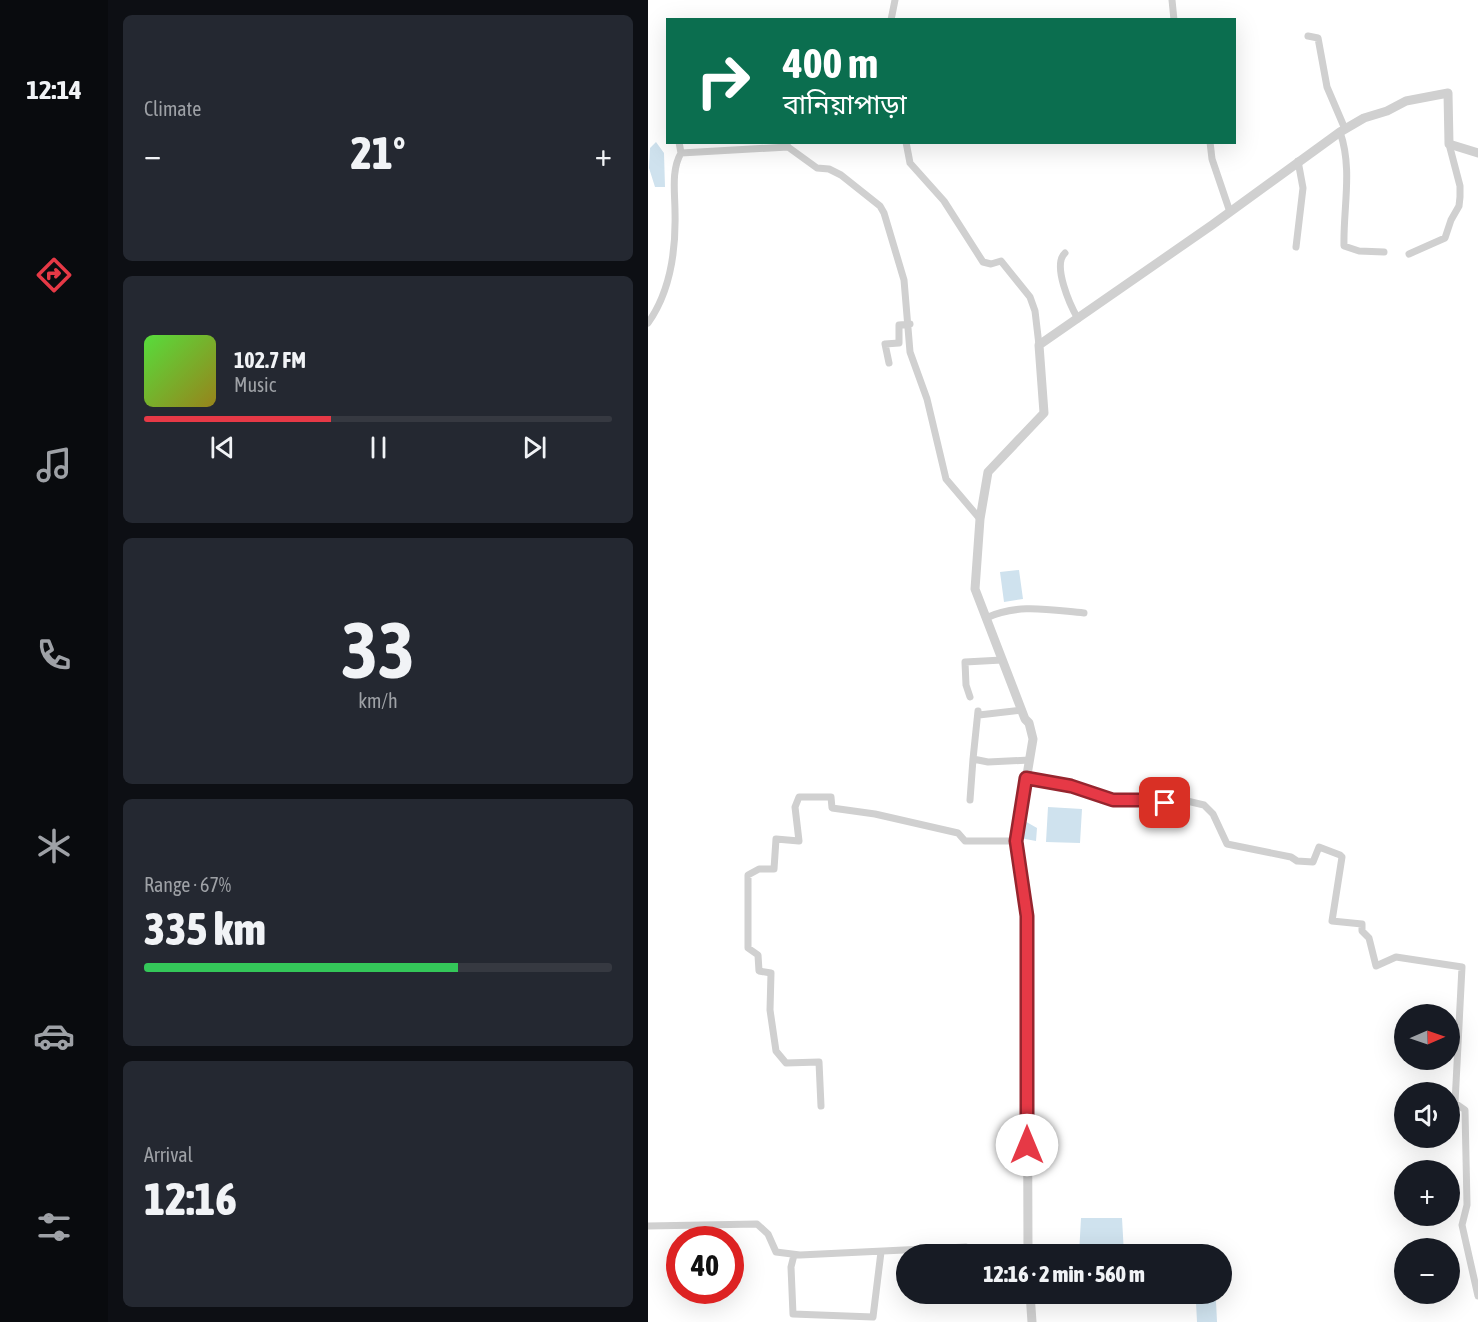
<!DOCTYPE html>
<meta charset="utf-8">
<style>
body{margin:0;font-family:"Asap Condensed","Noto Sans Bengali",sans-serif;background:#242831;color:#f1f3f6;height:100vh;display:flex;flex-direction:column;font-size:22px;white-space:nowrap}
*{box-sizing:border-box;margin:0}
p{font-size:20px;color:#9ea1a6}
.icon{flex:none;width:33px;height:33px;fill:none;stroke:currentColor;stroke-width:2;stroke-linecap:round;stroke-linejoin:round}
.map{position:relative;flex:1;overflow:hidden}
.side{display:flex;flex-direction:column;gap:15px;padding:15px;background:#0d0f14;width:540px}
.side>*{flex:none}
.guide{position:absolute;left:18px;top:18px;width:570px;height:126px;border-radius:0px;box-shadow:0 6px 24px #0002;background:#0b6e4f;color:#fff;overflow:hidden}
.needle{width:39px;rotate:88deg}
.fabs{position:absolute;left:746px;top:1004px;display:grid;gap:12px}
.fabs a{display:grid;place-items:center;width:66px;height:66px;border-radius:50%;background:#171b24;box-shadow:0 6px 24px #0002;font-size:30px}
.speed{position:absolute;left:18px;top:1226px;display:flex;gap:12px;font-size:30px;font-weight:700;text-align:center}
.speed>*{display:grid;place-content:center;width:78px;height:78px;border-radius:50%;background:#171b24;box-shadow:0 6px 24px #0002;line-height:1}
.speed .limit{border:9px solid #d22;background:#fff;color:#111}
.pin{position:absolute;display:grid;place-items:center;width:51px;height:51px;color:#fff;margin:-26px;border-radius:12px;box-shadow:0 3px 9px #0006}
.me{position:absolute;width:66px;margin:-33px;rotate:0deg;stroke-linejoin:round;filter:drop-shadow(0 0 4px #0008)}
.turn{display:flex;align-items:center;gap:21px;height:126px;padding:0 18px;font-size:27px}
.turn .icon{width:78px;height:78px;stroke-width:2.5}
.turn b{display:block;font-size:42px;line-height:51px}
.big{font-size:45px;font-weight:800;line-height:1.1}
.side .tile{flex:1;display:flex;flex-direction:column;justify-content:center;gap:9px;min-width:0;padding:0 21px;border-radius:9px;background:#242831}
.side .dial{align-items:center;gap:0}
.dial b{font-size:78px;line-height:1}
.song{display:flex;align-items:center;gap:18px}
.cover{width:72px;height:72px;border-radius:9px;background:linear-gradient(135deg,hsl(110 70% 55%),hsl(50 70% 35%))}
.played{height:6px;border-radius:3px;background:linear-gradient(90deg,#e63946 40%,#363941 40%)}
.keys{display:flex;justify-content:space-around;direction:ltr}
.heat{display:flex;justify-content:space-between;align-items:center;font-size:33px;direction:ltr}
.charge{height:9px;border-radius:4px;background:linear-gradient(90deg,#34c759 67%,#363941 0)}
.trip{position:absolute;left:248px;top:1244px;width:336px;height:60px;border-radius:30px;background:#171b24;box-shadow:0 6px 24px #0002;font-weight:800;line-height:60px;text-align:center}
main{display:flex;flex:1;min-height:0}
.menu{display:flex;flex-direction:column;width:108px;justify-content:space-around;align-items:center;background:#090b0e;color:#9ea1a6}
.menu .icon{width:42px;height:42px}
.menu .current{color:#e63946}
.menu b{font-size:27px;color:#f1f3f6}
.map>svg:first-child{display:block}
.water{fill:#cfe2ee}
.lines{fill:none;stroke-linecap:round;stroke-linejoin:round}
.minor{stroke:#d0d0d0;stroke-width:7}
.tertiary{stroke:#d0d0d0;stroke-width:9}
.route-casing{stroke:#96252e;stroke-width:15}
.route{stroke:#e63946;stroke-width:10}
</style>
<main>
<nav class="menu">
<b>12:14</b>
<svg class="icon current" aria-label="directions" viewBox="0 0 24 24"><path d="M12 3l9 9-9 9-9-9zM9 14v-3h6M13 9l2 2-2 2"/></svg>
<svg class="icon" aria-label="music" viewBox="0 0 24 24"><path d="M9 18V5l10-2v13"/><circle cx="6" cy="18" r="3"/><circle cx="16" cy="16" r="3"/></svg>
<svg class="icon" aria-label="phone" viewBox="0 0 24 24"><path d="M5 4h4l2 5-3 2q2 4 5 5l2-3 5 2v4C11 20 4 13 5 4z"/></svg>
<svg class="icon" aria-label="climate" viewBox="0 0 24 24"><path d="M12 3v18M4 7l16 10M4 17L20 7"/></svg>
<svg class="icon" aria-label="car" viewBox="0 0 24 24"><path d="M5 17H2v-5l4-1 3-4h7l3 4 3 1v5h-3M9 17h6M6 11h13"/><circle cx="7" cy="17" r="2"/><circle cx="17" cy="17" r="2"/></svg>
<svg class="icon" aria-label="filters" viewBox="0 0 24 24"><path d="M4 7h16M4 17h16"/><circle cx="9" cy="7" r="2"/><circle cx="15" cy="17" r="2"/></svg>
</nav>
<section class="side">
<div class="tile"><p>Climate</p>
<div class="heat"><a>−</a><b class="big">21°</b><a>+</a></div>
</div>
<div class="tile">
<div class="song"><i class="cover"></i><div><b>102.7 FM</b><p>Music</p></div></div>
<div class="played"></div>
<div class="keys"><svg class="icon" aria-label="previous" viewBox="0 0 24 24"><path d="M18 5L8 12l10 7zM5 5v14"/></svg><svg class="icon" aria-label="pause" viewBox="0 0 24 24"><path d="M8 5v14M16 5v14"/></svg><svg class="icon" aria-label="next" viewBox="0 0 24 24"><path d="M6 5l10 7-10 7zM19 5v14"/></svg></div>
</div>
<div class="tile dial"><b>33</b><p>km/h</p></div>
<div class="tile"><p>Range · 67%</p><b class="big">335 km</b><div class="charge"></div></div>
<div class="tile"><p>Arrival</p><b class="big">12:16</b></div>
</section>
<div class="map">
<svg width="830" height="1322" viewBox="0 0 830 1322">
<rect width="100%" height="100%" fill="#fff"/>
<path class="water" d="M8 142 16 153 17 187H7L1 168 2 148Z
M371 570 375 599 356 602 352 572Z
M400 807 434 809 432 843 398 842Z
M375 820 389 828 388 841 372 838Z
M433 1218H474L476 1254H431Z
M568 1301 569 1322H549L548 1302Z"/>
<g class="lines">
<path class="minor" d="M524 0 526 20
M243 20 247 0
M660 36 670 38 679 87 697 129
M692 132C705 169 695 208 696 246L711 251 736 252
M31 142 33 153 140 147
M138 142 140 147 169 168 181 169 193 175 232 206 236 213 256 280 262 352 279 399 298 479 332 519
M258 142 262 163 296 201 335 262 343 264 353 261 382 297 387 311 391 345
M562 142 564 159 582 212
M648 247 655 188 650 161
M417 253C404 265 422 305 430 319
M761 254 797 238 803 220 811 206 812 197V186L801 144
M0 323C22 292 28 250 27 212 27 193 23 170 33 153
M241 363 237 344 251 343V325L262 324
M338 618C370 603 402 610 436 613
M322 697 318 685 317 662 354 660
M330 711 325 759 340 762 381 760
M331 715 374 710
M378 778 423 786 465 800 539 801 556 805 565 814 579 844 643 857 649 861 665 862 671 847 692 855 694 857 684 921 714 924V931L721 938 728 966 748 957 814 967 807 1103 817 1110 819 1205 814 1225 830 1296
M322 800 325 759
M173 1106 171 1062 138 1063 128 1051 122 1010 123 973 111 971 110 955 100 948V875L111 869H126L128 839 151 841 147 807 151 797H183L184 808 227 814 310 833 317 841H368
M0 1226 109 1224 120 1234 128 1252 152 1255 318 1247 324 1252 350 1254
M146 1255 143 1267 145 1314 225 1317 233 1252"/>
<path class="tertiary" d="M380 1254 379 916 368 841 385 739 381 723 377 719 327 589 332 519 340 472 396 413 391 345 564 225 692 132 716 118 739 111 758 101 800 93 801 144 830 153
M382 1293 384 1322"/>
</g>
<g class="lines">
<g class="route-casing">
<path id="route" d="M379 1145V916L368 841 378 778 423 786 465 800H500L517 803"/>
</g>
<use href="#route" class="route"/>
</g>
</svg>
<div class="fabs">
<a><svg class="needle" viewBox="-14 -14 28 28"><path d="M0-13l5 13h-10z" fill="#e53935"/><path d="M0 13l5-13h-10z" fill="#9ea1a6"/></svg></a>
<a><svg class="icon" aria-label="sound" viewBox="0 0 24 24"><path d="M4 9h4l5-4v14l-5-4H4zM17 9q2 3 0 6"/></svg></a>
<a>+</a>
<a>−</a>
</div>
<div class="speed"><div class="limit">40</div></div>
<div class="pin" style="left:517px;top:803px;background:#d93025"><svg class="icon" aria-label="arrive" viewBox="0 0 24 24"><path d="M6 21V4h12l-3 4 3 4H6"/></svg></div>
<svg class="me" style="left:379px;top:1145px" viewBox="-20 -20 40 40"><circle r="19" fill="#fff"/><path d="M0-13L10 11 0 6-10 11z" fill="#e63946"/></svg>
<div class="trip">12:16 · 2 min · 560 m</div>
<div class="guide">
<div class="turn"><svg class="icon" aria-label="right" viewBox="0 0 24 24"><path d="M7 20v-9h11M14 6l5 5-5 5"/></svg><div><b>400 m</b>বানিয়াপাড়া</div></div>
</div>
</div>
</main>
